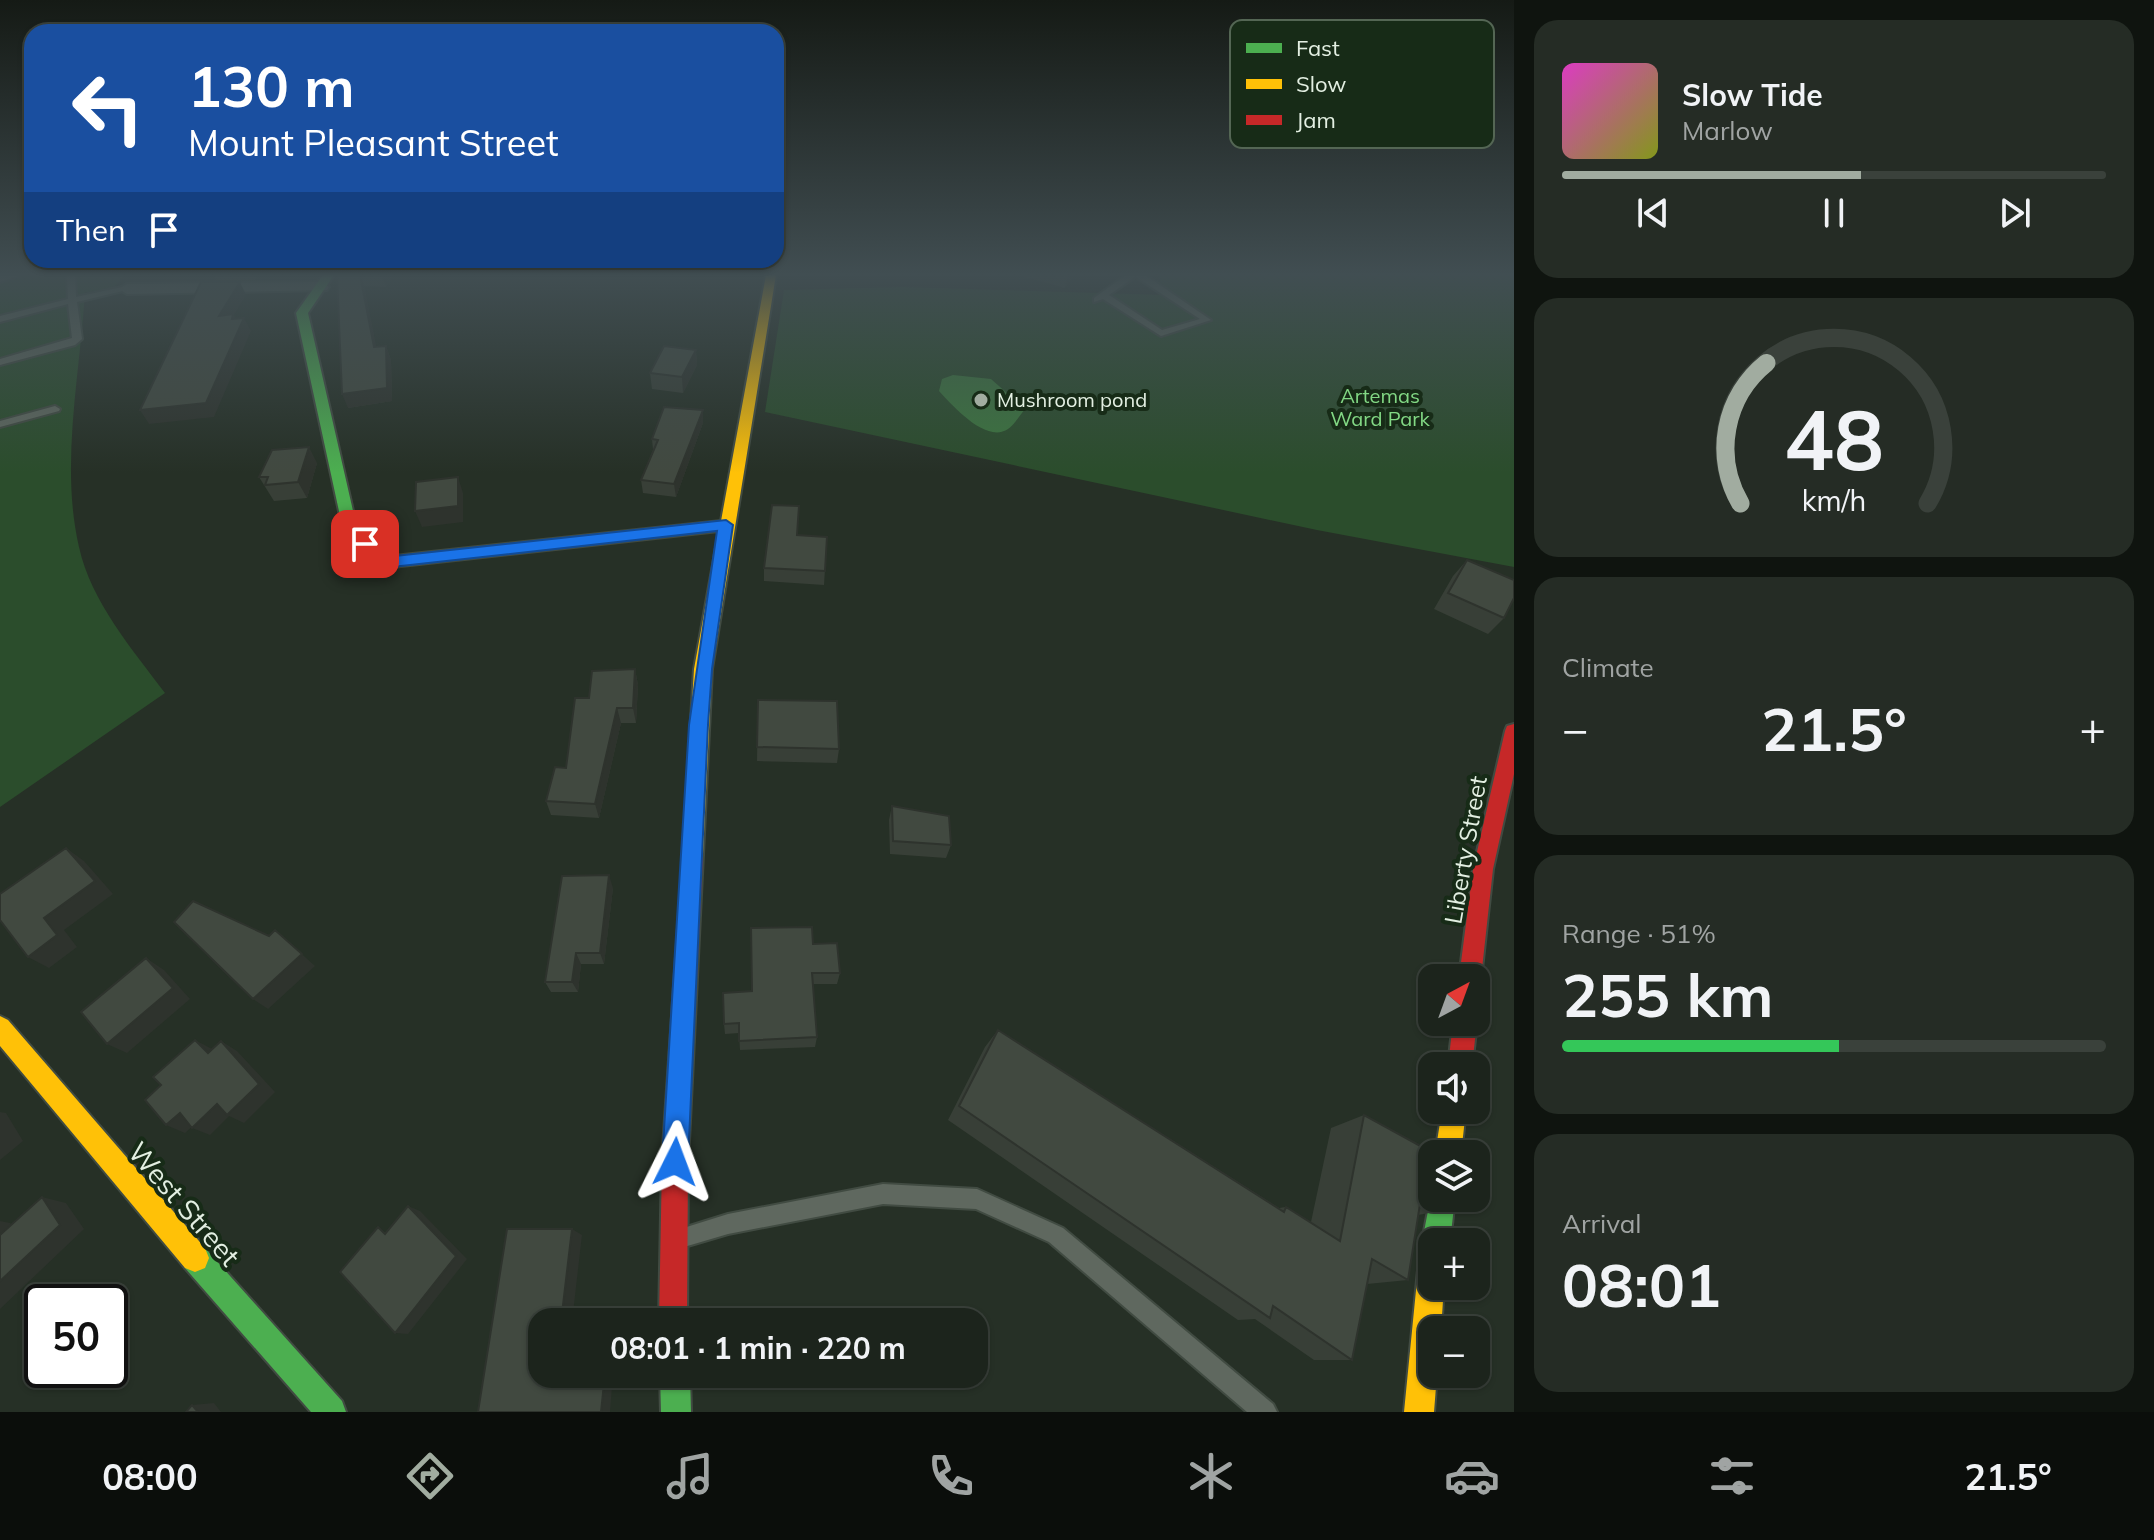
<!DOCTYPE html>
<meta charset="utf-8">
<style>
body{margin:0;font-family:Mulish,sans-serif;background:#252c25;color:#f1f3f6;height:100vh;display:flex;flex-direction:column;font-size:30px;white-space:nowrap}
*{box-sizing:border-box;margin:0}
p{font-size:26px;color:#a0a4a3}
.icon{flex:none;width:44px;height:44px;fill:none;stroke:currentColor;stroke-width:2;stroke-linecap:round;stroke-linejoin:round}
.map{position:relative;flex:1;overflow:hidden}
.sheet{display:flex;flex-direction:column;gap:20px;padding:20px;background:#0f140f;width:640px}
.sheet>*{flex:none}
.guide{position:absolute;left:24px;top:24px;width:760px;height:244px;border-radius:24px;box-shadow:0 2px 6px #0004,0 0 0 2px #3a413b;background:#1a4fa0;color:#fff;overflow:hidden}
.needle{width:52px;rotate:41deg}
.buttons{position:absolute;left:1418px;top:964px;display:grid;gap:16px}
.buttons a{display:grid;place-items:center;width:72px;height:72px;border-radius:16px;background:#1c241c;box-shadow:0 2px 6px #0004,0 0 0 2px #3a413b;font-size:40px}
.speed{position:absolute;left:24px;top:1284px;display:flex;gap:16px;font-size:40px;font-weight:700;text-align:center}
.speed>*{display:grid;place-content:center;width:104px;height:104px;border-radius:50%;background:#1c241c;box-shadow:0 2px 6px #0004,0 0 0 2px #3a413b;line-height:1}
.speed .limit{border:4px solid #111;border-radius:12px;background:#fff;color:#111}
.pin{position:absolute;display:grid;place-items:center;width:68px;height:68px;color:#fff;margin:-34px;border-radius:16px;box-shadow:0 4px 12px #0006}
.me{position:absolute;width:88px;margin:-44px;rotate:3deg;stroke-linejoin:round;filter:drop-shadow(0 0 6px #0008)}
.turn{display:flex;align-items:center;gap:28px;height:168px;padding:0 32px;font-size:36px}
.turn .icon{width:104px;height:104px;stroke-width:2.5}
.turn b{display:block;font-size:56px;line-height:68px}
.then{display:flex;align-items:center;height:76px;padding:0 32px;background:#0003;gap:16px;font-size:30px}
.big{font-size:60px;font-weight:700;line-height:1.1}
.sheet .tile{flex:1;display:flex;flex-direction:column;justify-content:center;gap:12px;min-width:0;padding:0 28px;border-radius:24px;background:#252c25}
.sheet .dial{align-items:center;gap:0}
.dial svg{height:208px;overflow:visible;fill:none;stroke:#3a413b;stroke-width:7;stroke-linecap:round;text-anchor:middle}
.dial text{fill:#f1f3f6;stroke:none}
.song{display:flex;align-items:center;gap:24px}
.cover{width:96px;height:96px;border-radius:12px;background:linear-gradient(135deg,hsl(310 70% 55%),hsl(70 70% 35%))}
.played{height:8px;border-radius:4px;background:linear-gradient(90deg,#a1aca0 55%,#3a413b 55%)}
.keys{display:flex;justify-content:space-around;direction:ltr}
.heat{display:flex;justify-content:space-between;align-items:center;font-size:44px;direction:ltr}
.charge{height:12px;border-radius:6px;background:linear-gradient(90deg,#34c759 51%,#3a413b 0)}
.trip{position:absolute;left:528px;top:1308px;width:460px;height:80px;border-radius:24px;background:#1c241c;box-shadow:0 2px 6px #0004,0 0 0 2px #3a413b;font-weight:700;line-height:80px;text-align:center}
.menu{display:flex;height:128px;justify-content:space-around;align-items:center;background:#0b0e0b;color:#a0a4a3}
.menu .icon{width:56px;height:56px}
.menu .current{color:#a1aca0}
.menu b{font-size:36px;color:#f1f3f6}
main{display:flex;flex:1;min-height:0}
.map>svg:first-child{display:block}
.green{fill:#2b4d2c}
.water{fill:#3c763e}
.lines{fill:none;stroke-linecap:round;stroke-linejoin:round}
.lane-casing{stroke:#414b42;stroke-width:4}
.street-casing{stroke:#414b42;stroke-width:4}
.fast-casing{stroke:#414b42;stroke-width:4}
.slow-casing{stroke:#414b42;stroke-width:4}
.jam-casing{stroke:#414b42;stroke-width:4}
.lane{fill:#5f685f;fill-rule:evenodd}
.street{fill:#5f685f;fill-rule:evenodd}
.fast{fill:#4caf50;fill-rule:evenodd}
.slow{fill:#ffc107;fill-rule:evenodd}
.jam{fill:#c62828;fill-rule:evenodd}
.wall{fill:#383f37}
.shaded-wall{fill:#2e332d}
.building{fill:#414940;stroke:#2e332d;stroke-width:2}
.route{fill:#1a73e8;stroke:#114b97;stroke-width:2}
.poi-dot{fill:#a1aca0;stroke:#172b17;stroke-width:3}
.labels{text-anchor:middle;stroke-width:8;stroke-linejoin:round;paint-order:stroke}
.far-park-label{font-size:20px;fill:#82d884;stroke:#172b17}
.far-poi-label{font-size:20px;fill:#e3efe2;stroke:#172b17;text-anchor:start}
.street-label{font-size:24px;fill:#e3efe2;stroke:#172b17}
.near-street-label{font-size:28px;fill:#e3efe2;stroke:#172b17}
.key{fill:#172b17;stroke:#546654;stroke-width:2}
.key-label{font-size:22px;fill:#e3efe2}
</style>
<main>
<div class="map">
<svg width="1514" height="1412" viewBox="0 0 1514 1412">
<rect width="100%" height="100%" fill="#263026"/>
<path class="green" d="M0 275H124L111 291 85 292C80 375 60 465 79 547 91 602 133 650 165 693L0 807Z
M1158 275H1514V567L1317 530 765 412 784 290 902 287 1165 295Z"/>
<path class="water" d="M953 375 991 379 1025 409C1020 415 1014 425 1008 429 986 444 952 405 939 391L942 379Z"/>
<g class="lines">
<g class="lane-casing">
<path id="lane" d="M5 275H21L0 282V276Z
M67 275H75L76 297 127 286 131 289 77 302 82 339 75 345 0 365V359L72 338 68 304 0 322V316L68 299Z
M1126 275H1145L1211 320 1161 336 1103 299 1094 302V298ZM1136 276V277L1200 319 1162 330 1109 295Z
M55 406 60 409 59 411 0 427V421Z
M883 1184 977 1189 1063 1228 1273 1404 1277 1412H1247L1049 1242 976 1209 883 1204 728 1234 684 1247 677 1244 674 1237 677 1230 728 1214Z"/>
</g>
<g class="street-casing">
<path id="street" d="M321 282 329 287 327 290 127 294 119 289 127 284Z"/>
</g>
<g class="fast-casing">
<path id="fast" d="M323 275H334L308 313 356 524 370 540 392 555 395 559 387 564 360 548 342 525 296 313Z
M1432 1190V1198H1455L1450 1242H1432V1254L1426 1252 1422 1242Z
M195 1244 205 1248 342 1401 346 1412H311L185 1268 181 1258 185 1248Z
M660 1374H690L691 1412H661Z"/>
</g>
<g class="slow-casing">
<path id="slow" d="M766 275H776L712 669 703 854 700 861 693 863 686 861 683 854 694 669 719 531 392 567 379 559 387 554 394 556 721 521Z
M0 1016 8 1020 205 1248 209 1258 205 1268 195 1272 185 1268 0 1046Z
M1442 1110H1466L1461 1154H1435Z
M1432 1256V1286H1444L1441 1330H1432V1374H1437L1434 1412H1404L1418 1270 1422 1260Z"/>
</g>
<g class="jam-casing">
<path id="jam" d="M1514 724V774L1493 869 1481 978 1476 987V978H1459L1473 869 1505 731 1507 726Z
M693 845 700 847 703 854 688 1162 687 1322H659L662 1162 683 854 686 847Z
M1476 1020 1477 1022 1472 1066H1448L1453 1022Z"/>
</g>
<use href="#lane" class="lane"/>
<use href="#street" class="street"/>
<use href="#fast" class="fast"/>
<use href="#slow" class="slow"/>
<use href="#jam" class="jam"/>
</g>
<path class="wall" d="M214 275H257L255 280H216Z
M337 275H394L386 287 364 286 376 347 386 346 391 360 392 401 348 408Z
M1018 275H1074L1065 288Z
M696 350 697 365 683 393 652 389 650 373Z
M703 423 676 497 643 493 641 480 653 450 652 439Z
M317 463 307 498 274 501 259 477Z
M797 535 827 537 824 585 764 581V568Z
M1467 560 1504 618 1488 634 1434 609 1453 576Z
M635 669 638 685 636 723H621L599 818 551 815 546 801 566 768 589 698Z
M758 700 839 749 837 763 757 761Z
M892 806 951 845 946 858 890 854 889 820Z
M613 888 604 964H581L578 992H551L545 982Z
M813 944 840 973 837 984H813L817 1037 815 1047 740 1050 739 1033 725 1034 724 1024 752 991Z
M998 1030 1279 1208 1286 1207 1311 1222 1331 1128 1364 1115 1434 1212 1418 1215 1408 1280 1367 1284 1352 1360H1314L1255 1319 1238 1320 948 1120 985 1047Z"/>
<path class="shaded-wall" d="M360 275 364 286 379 360 374 347Z
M382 275H394L386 287Z
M1068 275H1074L1065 288Z
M240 282 246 295 234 315 240 327 244 318 251 331 214 417 149 424 140 410 219 316Z
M386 346 391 360 392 401 348 408 342 394Z
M696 350 697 365 683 393 682 377Z
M703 410V423L676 497 674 484Z
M309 447 317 463 307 498 298 482Z
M458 477 463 493V522L422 527 415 511Z
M635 669 638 685 636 723 633 708Z
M617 708 621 723 599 818 595 804Z
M66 848 84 861 113 894 64 930 77 947 49 968 28 957 44 918Z
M609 875 613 888 604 964 600 953Z
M275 930 315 966 268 1009 253 999Z
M576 953 581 964 578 992 572 982Z
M146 958 164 970 190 999 127 1053 107 1044Z
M195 1040 212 1049 208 1053Z
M221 1041 237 1051 275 1092 244 1123 229 1116 210 1135 192 1128 217 1104Z
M0 1112 6 1113 23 1141 0 1160Z
M180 1113 198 1121 185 1133 166 1125Z
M42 1197 66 1203 84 1229 0 1309V1281Z
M408 1206 420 1211 467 1259 408 1334 395 1333Z
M0 1221 10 1223 22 1242 0 1239Z
M572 1229 582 1235 572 1322H561Z
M605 1374H613L610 1412H601Z
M214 1403 221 1412H198L192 1405Z"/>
<path class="building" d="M337 275H360L374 347 386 346 387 388 342 394Z
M201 282H240L219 316 233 314 232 319 244 318 206 403 140 410Z
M664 346 696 350 682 377 650 373Z
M664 407 703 410 674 484 641 480 658 440 652 439Z
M309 447 298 482 265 485 268 477H259L272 450Z
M458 477V506L415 511 416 482Z
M772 505 799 506 797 535 827 537 825 571 764 568Z
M1467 560 1514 580V598L1504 618 1448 593Z
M635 669 633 708H617L595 804 546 801 555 767 566 768 575 698H589L592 671Z
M758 700 837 701 839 749 757 747Z
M892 806 949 816 951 845 893 841Z
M66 848 95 881 44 918 57 935 28 957 0 920V894Z
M609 875 600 953H576L572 982H545L562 876Z
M193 901 269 936 275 930 302 954 253 999 174 922Z
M812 927 813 944 837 943 840 973H812L817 1037 739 1041V1023L724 1024 723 993 752 991 751 928Z
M146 958 173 988 107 1044 81 1012Z
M998 1030 1284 1212 1286 1207 1340 1241 1364 1115 1435 1154H1432V1198H1435L1434 1212 1420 1204 1408 1280 1372 1259 1352 1360 1273 1306 1270 1318 959 1106Z
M195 1040 208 1053 221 1041 259 1084 227 1115 217 1104 192 1128 180 1113 166 1125 145 1100 161 1085 153 1077Z
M42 1197 60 1225 0 1281V1235Z
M408 1206 456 1256 395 1333 340 1272 378 1227 385 1234Z
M507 1229H572L561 1322H542V1374H605L601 1412H478Z
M192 1405 198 1412H186Z"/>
<linearGradient id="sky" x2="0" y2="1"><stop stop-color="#151a15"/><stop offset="0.58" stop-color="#414e52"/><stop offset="1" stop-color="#414e52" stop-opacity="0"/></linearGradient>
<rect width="1514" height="473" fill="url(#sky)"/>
<path class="route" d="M726 520 733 525 712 669 708 725 688 1162 684 1171 675 1175 665 1171 662 1162 689 725 717 531 392 567 357 544 360 540H371L395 556Z"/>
<circle class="poi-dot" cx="981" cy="400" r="8"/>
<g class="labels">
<g class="far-park-label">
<text x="1380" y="403">Artemas<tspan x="1380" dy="23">Ward Park</tspan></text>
</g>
<g class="far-poi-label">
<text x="997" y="407">Mushroom pond</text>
</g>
<g class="street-label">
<text transform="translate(1466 850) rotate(-80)" y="8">Liberty Street</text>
</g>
<g class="near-street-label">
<text transform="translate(184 1204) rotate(49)" y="10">West Street</text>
</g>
</g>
<rect x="1230" y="20" width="264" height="128" rx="12" class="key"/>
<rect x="1246" y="43" width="36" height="10" fill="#4caf50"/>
<rect x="1246" y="79" width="36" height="10" fill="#ffc107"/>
<rect x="1246" y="115" width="36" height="10" fill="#c62828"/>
<g class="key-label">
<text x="1296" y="56">Fast</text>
<text x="1296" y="92">Slow</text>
<text x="1296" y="128">Jam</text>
</g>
</svg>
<div class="buttons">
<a><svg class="needle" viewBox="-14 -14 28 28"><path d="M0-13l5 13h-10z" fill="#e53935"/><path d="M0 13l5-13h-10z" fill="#a0a4a3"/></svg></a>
<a><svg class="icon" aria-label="sound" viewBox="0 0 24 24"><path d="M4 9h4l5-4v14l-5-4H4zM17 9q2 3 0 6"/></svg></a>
<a><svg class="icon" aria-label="layers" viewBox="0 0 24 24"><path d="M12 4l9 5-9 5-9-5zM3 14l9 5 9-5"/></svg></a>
<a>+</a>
<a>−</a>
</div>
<div class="speed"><div class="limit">50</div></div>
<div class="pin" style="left:365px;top:544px;background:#d93025"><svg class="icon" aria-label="arrive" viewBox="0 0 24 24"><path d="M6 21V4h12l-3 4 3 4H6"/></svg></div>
<svg class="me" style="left:675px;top:1162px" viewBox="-20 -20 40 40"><path d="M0-17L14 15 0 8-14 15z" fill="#1a73e8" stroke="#fff" stroke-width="4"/></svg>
<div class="trip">08:01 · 1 min · 220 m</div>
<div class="guide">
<div class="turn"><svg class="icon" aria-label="left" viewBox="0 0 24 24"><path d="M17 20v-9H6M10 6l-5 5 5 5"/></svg><div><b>130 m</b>Mount Pleasant Street</div></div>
<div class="then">Then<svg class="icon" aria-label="arrive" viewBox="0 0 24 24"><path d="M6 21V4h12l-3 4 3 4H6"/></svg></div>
</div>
</div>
<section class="sheet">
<div class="tile">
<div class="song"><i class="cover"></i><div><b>Slow Tide</b><p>Marlow</p></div></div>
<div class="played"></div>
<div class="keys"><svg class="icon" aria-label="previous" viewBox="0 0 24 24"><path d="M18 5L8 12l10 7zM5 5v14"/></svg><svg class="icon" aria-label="pause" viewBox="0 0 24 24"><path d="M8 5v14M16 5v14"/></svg><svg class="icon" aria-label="next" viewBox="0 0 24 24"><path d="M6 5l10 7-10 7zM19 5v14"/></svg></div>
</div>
<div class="tile dial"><svg viewBox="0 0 100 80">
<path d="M14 69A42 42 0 1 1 86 69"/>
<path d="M14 69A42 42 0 0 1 24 15" stroke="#a1aca0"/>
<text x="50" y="56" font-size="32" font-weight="700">48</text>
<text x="50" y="72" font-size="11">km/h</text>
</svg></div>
<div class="tile"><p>Climate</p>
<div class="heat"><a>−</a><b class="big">21.5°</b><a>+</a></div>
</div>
<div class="tile"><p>Range · 51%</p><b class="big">255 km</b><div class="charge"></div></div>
<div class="tile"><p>Arrival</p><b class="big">08:01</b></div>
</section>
</main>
<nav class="menu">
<b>08:00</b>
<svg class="icon current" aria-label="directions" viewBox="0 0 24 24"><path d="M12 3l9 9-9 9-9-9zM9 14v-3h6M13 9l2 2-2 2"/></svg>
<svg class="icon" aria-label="music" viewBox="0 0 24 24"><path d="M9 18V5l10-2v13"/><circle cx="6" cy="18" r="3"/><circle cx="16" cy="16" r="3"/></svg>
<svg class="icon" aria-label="phone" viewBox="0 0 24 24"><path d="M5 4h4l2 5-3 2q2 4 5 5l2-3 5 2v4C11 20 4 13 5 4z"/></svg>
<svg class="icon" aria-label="climate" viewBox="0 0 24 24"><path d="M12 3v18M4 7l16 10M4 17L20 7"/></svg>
<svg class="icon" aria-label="car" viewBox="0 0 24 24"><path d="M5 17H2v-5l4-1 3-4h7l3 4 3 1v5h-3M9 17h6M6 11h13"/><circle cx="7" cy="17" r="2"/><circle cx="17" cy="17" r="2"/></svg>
<svg class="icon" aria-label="filters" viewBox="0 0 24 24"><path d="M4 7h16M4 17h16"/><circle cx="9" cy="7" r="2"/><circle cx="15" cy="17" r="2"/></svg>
<b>21.5°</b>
</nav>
